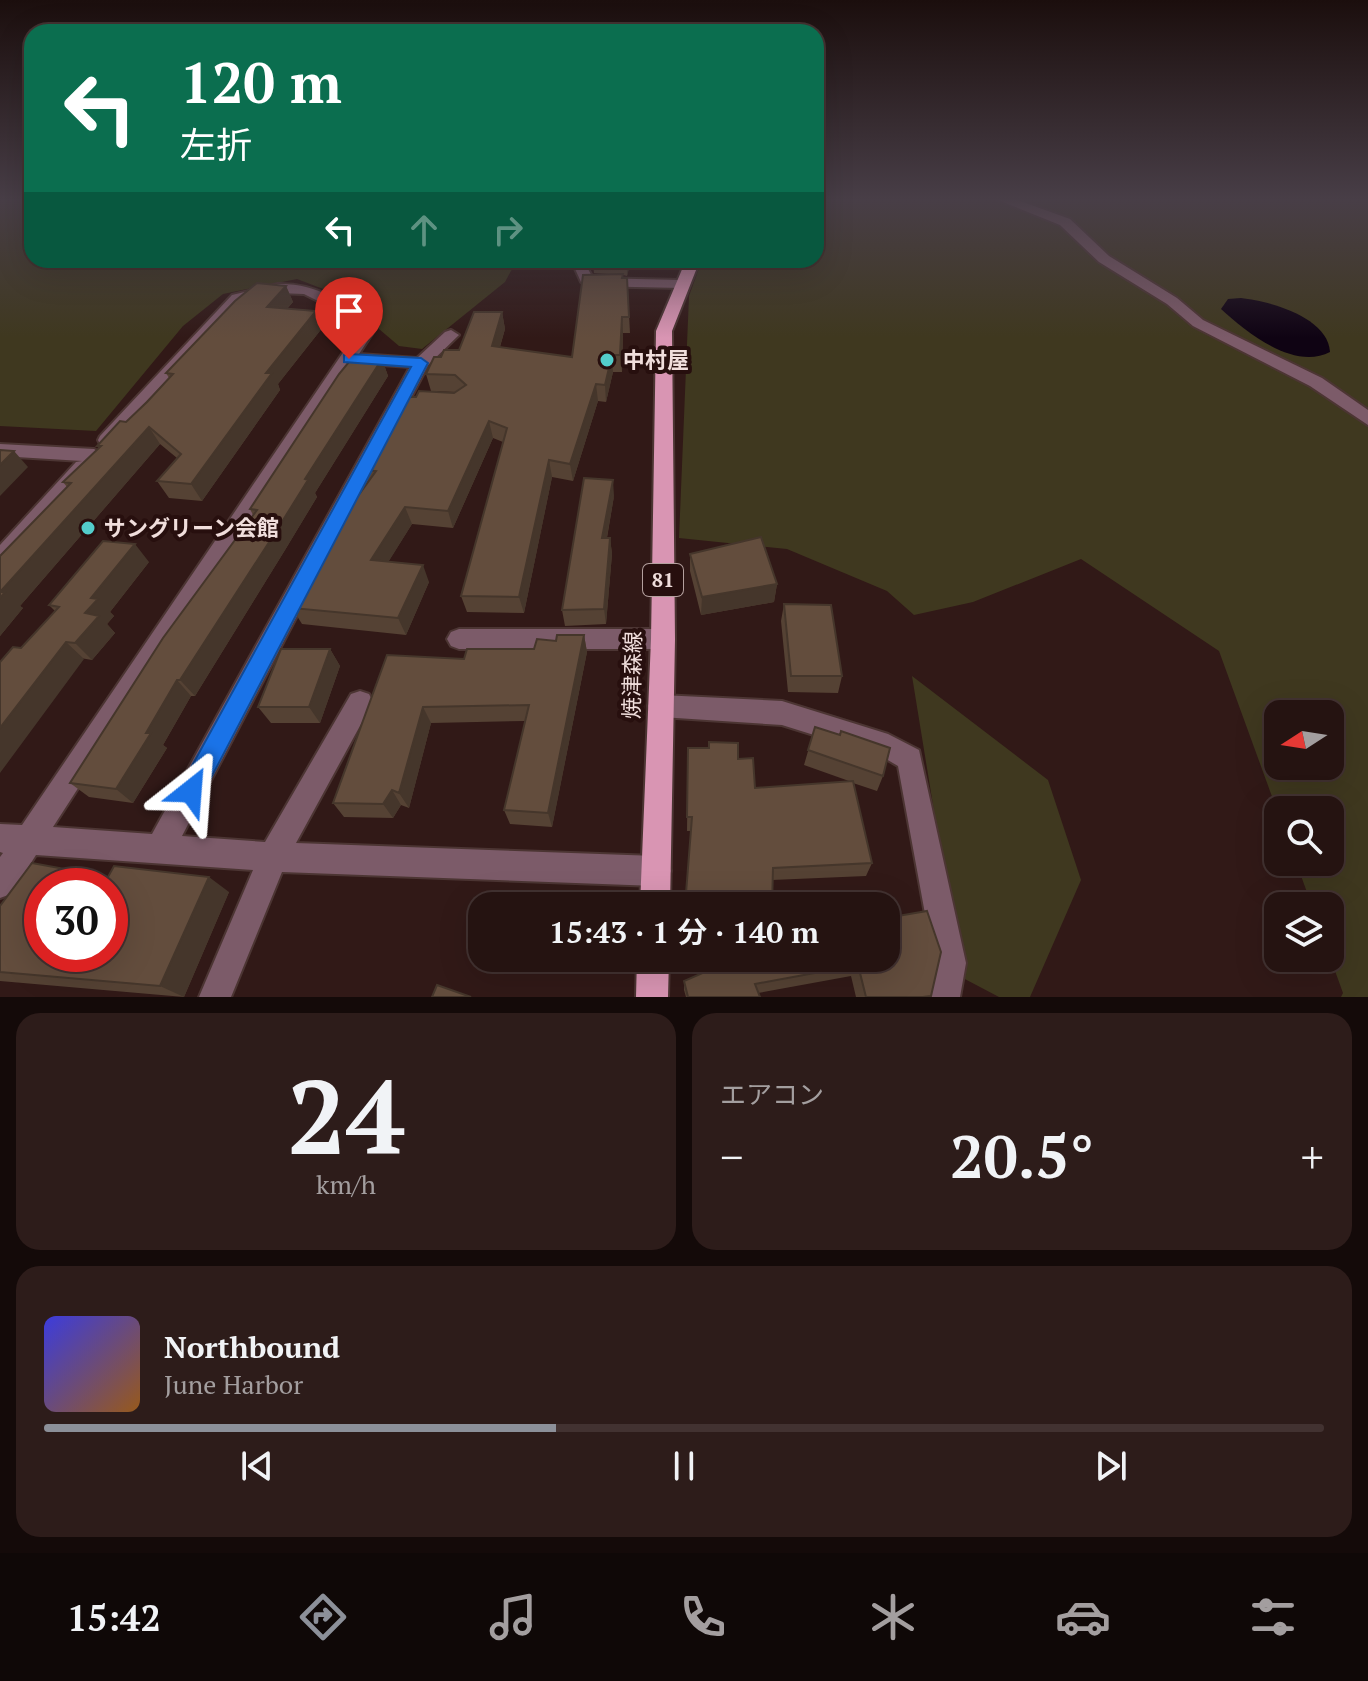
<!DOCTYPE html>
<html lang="ja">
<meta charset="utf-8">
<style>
body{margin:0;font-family:"PT Serif","Noto Sans JP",serif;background:#2d1c1a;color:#f1f3f6;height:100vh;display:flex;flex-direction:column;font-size:30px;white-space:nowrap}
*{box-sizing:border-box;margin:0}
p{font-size:26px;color:#a39e9f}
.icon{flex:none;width:44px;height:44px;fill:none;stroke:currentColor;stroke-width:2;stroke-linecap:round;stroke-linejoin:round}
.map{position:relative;height:997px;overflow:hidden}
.panel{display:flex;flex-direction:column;gap:16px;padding:16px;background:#140a09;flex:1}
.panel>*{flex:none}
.banner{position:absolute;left:24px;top:24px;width:800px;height:244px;border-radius:24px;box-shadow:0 8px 32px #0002,0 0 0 2px #423231;background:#0b6e4f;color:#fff;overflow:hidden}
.needle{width:52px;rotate:258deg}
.fabs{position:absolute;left:1264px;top:700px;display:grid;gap:16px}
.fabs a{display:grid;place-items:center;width:80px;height:80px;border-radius:16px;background:#251311;box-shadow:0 8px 32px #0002,0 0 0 2px #423231;font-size:40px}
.speed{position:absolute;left:24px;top:868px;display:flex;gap:16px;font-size:40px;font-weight:700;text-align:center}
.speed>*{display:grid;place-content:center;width:104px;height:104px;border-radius:50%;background:#251311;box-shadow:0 8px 32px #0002,0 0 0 2px #423231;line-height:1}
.speed .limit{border:12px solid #d22;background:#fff;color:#111}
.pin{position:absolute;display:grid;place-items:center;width:68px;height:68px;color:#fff;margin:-82px -34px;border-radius:50% 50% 50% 0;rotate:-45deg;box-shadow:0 0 8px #0007}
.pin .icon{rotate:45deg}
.me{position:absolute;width:88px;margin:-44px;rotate:28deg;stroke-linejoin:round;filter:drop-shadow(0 0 6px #0008)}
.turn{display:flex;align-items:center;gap:28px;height:168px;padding:0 24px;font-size:36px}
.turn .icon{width:104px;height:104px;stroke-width:2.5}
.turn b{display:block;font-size:56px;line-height:68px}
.lanes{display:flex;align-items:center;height:76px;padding:0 24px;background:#0003;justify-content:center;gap:40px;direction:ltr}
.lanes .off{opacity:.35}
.big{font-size:60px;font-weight:600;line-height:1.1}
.panel .tile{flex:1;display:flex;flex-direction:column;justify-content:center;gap:12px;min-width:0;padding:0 28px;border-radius:24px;background:#2d1c1a}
.panel .dial{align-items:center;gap:0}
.dial b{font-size:104px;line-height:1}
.song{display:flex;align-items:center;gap:24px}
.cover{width:96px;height:96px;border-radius:12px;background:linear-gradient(135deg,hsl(240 70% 55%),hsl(30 70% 35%))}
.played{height:8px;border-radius:4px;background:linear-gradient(90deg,#8c9099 40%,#423231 40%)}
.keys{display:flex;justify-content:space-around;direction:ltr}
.heat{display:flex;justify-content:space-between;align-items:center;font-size:44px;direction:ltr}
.panel .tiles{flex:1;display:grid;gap:16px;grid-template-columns:1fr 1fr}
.tile:last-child{grid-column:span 2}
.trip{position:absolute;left:468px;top:892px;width:432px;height:80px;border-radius:24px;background:#251311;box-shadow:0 8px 32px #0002,0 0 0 2px #423231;font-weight:600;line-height:80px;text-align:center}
.dock{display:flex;height:128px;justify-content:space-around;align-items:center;background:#0f0807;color:#a39e9f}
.dock .icon{width:56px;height:56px}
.dock .current{color:#8c9099}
.dock b{font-size:36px;color:#f1f3f6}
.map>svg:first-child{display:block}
.green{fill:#3f381f;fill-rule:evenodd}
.water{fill:#0f0313}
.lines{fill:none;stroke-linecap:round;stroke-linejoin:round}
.minor-casing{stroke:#4c3533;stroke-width:4}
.major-casing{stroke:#4c3533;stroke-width:4}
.minor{fill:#7c5b69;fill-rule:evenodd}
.major{fill:#d995b3;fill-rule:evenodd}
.wall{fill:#554234}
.shaded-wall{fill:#45362b}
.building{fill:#634d3d;stroke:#45362b;stroke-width:2;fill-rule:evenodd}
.route{fill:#1a73e8;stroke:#114b97;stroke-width:2}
.poi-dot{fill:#53cdcb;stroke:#270f0e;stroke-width:3}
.labels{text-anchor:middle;stroke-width:8;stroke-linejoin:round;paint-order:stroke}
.shield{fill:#270f0e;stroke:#b4a09e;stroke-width:2}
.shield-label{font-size:20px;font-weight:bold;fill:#f0dedc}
.poi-label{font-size:22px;font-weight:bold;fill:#f0dedc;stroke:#270f0e;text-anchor:start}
.street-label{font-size:22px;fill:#f0dedc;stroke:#270f0e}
</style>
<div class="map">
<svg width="1368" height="997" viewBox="0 0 1368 997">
<rect width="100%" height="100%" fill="#311917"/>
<path class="green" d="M0 198H32V260H517L505 282 422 349 399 346 339 295 297 279 223 294 183 326 96 431 0 426Z
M816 198H1368V997H1341L1343 993 1330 957V906H1312L1296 862H1330V810H1278V813L1219 651 1081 559 973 602 914 615 887 591 787 549 679 538 689 296 702 260H816ZM1278 714H1330V766H1278Z
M912 676 1048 780 1081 880 1030 997H999L961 977Z"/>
<path class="water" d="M1241 298C1269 301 1328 317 1330 352 1294 371 1246 332 1221 309L1228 299Z"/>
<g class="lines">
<g class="minor-casing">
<path id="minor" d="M993 198H1012L1070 219 1109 256 1177 298 1203 320 1322 378 1368 410V425L1310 386 1193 326 1167 304 1099 262 1060 225Z
M571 260H583L593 278 681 280 688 284 681 288 588 286 581 282Z
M278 284C317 283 343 302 374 325L376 328 359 354 417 358 445 332 451 330 459 335 428 365 182 836 265 842 351 694 360 691 369 694 373 702 296 843 656 856 666 861 671 871 666 881 656 886 282 872 231 997H199L253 870 36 855 11 894 0 898V857L3 853 0 852V824L22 825 359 329 330 307 304 294 278 293 242 301 114 444H100L98 440 100 436 232 295ZM353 363 410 367 152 834 53 827Z
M0 444 94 449 103 455 101 460 85 461 93 467 90 472 8 565 0 567V545L76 462 82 461 0 456Z
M459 629H663L671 632 675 639 671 646 663 649H459L451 646 447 639 451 632Z
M661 695 782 701 888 734 919 750 966 963 960 997H928L934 963 898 766 881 756 782 725 661 717 652 714 648 706 652 698Z"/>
</g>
<g class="major-casing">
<path id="major" d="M686 260H700L672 331 675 639 670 906H640L651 639 656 331Z
M637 958H669L668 997H636Z"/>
</g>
<use href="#minor" class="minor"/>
<use href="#major" class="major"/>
</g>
<path class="wall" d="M594 260H631L627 276 623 275V278H627L630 333H623L622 372H613L606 402 598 401 573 481 552 477 524 613 467 612 461 596 503 442 493 438 453 528 412 524 388 562 429 582 406 635 302 624 292 608 319 562 315 555 368 481 363 470 416 397 456 392 431 391 426 374 441 357 459 350 502 312 505 329 500 347 572 357 608 274 594 273 593 265Z
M286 286 293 302 287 309 316 311 323 327 278 384 280 390 202 501 169 498 157 481 177 458 160 444 20 606 23 608 0 636V556L67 487 63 482 99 448 97 446 126 422 169 378 166 373Z
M382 359 388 376 315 493 317 497 285 550 195 696H191L163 745 167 748 133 803 89 797 70 783 253 515 250 509Z
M614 496 607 538H610L612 554 606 624 565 626 562 610Z
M690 554 777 584 774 602 701 615 690 571Z
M149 562 110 612 114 616 107 624 115 633 92 660 21 648 55 611 49 605Z
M784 604 842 676 838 693 788 692 781 621Z
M584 635 587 652 552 827 510 824 504 810 525 721 431 723 409 808 401 805 393 818 344 817 333 803 464 659 534 649 556 641Z
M330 649 340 666 320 723H271L258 707Z
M815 727 883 776 877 791 853 783 872 863 866 876 772 880 691 831H687L688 748 738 759 755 788 849 781 804 765Z
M229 892 184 997 0 981V906Z
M886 958 931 996 929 997H856L851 976 758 993 760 997H686L684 990V981Z"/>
<path class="shaded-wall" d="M628 260H631L627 276V267Z
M286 286 293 302 274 323 267 307Z
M316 311 323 327 278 384 280 390 202 501 191 484 266 373Z
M502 312 505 329 495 363 492 346Z
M622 317 623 333 622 372 620 355Z
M612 355 613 372 606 402 605 385Z
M382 359 388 376 315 493 317 497 285 550 195 696 180 680 305 479Z
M596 384 598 401 573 481 570 464Z
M489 421 493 438 453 528 448 511Z
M149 427 160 444 20 606 23 608 0 636V592Z
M14 451 28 467 0 496V465Z
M549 460 552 477 524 613 519 597Z
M613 480 614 496 604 554 602 538Z
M405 507 412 524 379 577 371 560Z
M610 538 612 554 606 624 604 609Z
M135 544 149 562 110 612 114 616 107 624 115 633 92 660 75 643 85 613 91 598Z
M423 565 429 582 406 635 398 618Z
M777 584 774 602 701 615 702 597Z
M584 635 587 652 552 827 548 813Z
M66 642 84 659 0 773V728Z
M330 649 340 666 320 723 309 707Z
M177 680 191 696 163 745 167 748 133 803 116 789 146 733Z
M423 707 431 723 409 808 399 793Z
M392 790 401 805 393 818 383 804Z
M209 877 229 892 184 997 160 986Z"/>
<path class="building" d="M594 260H628L627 267 593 265Z
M623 274 622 278H627L629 317H622L620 355H612L605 385 596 384 570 464 549 460 519 597 461 596 507 428 489 421 448 511 405 507 371 560 423 565 398 618 292 608 323 556 315 555 376 471 363 470 406 397H416L419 391 454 393 466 385 455 375 426 374 434 357H441L444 350H459L474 312H502L492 346 572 357 583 275Z
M257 283 286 286 267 307 316 311 266 373H272L191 484 157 481 181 454 149 427 0 592H5L0 598V556L71 483 63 482 101 446H97L120 421 126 422 147 402 173 374 166 373 235 301Z
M353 357 382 359 305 479 308 480 275 533 180 680H177L146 733H151L116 789 70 783 163 638 257 510 250 509 339 374Z
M0 450 14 451 0 465Z
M584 478 613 480 602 538H610L604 609 562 610Z
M761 537 777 584 702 597 690 554Z
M103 541 135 544 91 598 98 599 85 613 99 616 75 643 66 642 0 728V662L13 647 21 648 59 607 49 605Z
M784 604 831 605 842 676H791Z
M557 635H584L548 813 504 810 529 705 423 707 399 793 392 790 383 804 333 803 387 655 464 659 467 649H534L537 639 556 641Z
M281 649H330L309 707H258Z
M815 727 840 735 841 731 890 748 883 776 808 750Z
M709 742 738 743V759L753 758 755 788 853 781 872 863 773 868 772 906H685L692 817H687L688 748H709Z
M32 863 108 877 114 866 209 877 160 986 0 972V906ZM42 886H110V954H42Z
M927 911 941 952 931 996 923 997H866L858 965 755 984 760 997H688L684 981 737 958H886V918Z
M437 985 471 997H432Z"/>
<linearGradient id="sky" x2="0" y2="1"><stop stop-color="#1b0e0d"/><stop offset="0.59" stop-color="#483e47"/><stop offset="1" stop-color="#483e47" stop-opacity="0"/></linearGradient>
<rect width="1368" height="338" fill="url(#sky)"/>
<path class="route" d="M349 354 421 358 428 363 200 799 191 803 183 799 179 791 183 782 411 367 344 362V355Z"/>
<g class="poi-dot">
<circle cx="607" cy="360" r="8"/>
<circle cx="88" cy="528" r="8"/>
</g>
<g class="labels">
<rect class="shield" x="643" y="564" width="40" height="32" rx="6"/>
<g class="shield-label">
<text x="663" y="587">81</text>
</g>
<g class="poi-label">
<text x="623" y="368">中村屋</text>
<text x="104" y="536">サングリーン会館</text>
</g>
<g class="street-label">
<text transform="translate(632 675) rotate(-89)" y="8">焼津森線</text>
</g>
</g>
</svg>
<div class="fabs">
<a><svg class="needle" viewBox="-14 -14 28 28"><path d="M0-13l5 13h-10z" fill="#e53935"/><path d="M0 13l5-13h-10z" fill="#a39e9f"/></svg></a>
<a><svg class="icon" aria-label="search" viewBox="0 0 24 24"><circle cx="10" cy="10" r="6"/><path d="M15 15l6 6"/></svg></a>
<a><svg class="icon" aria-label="layers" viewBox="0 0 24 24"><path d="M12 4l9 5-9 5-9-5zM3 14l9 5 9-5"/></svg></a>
</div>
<div class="speed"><div class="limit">30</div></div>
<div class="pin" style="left:349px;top:359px;background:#d93025"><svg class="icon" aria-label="arrive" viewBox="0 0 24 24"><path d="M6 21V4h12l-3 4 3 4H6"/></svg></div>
<svg class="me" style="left:191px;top:791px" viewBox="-20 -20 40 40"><path d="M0-17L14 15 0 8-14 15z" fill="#1a73e8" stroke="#fff" stroke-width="4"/></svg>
<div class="trip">15:43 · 1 分 · 140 m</div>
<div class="banner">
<div class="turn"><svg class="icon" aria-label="left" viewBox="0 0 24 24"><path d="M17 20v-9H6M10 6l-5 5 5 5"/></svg><div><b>120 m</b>左折</div></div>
<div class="lanes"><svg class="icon" aria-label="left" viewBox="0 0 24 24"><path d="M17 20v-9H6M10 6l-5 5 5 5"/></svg><svg class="icon off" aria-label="ahead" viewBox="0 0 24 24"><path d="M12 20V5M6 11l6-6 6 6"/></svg><svg class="icon off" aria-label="right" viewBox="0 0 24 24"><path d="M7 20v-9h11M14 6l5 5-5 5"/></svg></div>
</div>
</div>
<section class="panel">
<div class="tiles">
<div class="tile dial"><b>24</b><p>km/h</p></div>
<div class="tile"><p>エアコン</p>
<div class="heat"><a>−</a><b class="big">20.5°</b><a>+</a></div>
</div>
<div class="tile">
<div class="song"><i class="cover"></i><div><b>Northbound</b><p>June Harbor</p></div></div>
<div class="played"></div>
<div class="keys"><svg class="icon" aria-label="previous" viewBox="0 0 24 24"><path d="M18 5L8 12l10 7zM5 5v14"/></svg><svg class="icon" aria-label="pause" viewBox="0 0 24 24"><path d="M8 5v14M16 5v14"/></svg><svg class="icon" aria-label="next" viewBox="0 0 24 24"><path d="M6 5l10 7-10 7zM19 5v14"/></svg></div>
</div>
</div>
</section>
<nav class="dock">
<b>15:42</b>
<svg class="icon current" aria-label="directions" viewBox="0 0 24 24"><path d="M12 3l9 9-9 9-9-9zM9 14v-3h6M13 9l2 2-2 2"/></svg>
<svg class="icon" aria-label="music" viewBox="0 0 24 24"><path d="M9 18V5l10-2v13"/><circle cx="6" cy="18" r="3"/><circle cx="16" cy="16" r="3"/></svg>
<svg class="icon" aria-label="phone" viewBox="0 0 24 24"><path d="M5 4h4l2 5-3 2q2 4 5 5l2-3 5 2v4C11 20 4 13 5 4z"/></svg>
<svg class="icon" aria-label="climate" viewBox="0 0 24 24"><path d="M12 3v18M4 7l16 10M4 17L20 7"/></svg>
<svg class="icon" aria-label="car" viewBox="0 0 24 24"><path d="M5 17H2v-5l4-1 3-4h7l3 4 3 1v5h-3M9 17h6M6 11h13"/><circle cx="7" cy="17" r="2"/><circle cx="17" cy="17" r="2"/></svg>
<svg class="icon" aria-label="filters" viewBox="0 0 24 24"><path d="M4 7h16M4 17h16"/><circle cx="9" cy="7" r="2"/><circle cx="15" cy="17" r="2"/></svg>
</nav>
